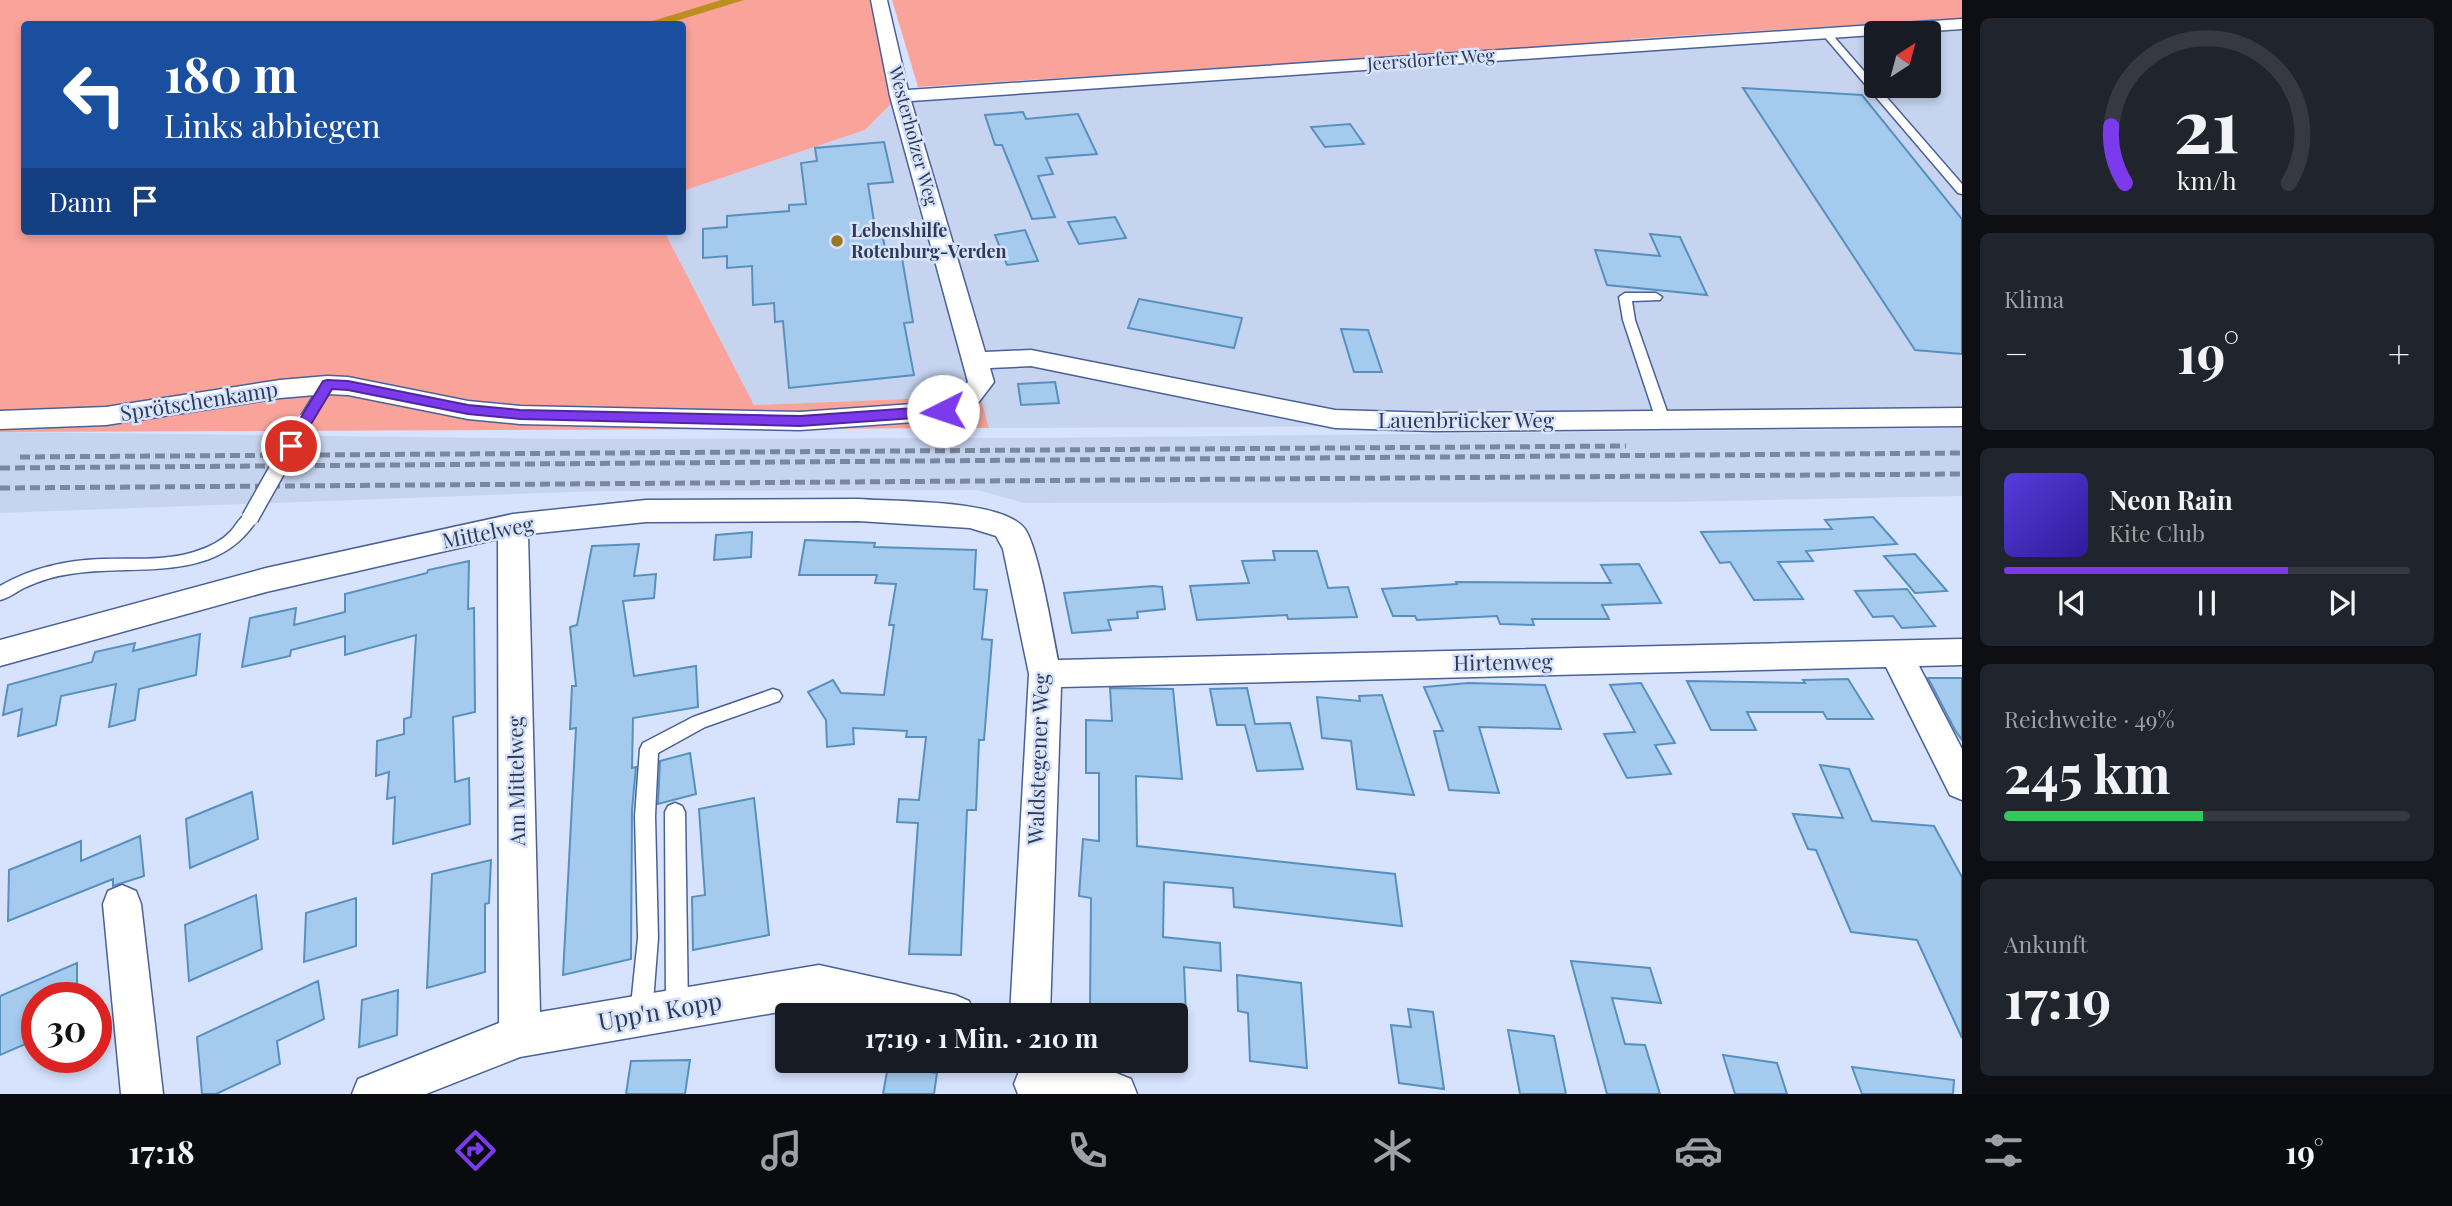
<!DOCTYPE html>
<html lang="de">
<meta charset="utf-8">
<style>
body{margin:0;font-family:"Playfair Display",serif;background:#20242c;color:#f1f3f6;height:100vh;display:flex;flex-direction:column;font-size:26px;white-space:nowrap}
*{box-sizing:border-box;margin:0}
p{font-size:23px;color:#9ea1a6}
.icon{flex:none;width:38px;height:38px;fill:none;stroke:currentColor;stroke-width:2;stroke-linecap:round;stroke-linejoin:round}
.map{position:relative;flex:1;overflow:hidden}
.sheet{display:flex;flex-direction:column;gap:18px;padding:18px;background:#0d0f14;width:490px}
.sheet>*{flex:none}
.top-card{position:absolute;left:21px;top:21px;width:665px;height:214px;border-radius:7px;box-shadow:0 4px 10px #0003;background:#1a4fa0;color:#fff;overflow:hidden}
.needle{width:46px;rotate:36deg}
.controls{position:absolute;left:1864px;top:21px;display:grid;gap:14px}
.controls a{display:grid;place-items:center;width:77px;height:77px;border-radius:7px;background:#171b24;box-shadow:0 4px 10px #0003;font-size:35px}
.speed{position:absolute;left:21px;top:982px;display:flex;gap:14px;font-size:35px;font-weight:700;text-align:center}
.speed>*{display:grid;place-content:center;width:91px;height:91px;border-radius:50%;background:#171b24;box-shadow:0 4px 10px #0003;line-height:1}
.speed .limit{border:10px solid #d22;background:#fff;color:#111}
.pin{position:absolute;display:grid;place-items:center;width:60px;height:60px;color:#fff;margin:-30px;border:4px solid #fff;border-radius:50%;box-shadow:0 2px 7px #0007}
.me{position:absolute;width:77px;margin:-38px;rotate:266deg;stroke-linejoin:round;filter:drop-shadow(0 0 5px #0008)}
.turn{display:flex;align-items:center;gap:24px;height:147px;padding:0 28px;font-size:32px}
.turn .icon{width:91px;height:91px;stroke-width:2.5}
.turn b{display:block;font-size:49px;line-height:60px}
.then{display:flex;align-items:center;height:66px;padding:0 28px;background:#0003;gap:14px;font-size:26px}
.big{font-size:52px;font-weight:700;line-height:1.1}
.sheet .tile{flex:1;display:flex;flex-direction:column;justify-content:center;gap:10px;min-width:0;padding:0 24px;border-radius:10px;background:#20242c}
.sheet .dial{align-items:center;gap:0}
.dial svg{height:182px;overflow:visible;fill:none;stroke:#363941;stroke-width:7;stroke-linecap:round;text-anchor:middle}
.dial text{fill:#f1f3f6;stroke:none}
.song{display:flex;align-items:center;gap:21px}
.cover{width:84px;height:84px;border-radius:10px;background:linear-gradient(135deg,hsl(250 70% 55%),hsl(250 70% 35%))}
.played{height:7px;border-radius:4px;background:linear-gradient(90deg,#7c3aed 70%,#363941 70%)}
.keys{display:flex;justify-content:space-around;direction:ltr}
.heat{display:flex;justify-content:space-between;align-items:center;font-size:38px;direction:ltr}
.charge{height:10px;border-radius:5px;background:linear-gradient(90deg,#34c759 49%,#363941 0)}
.trip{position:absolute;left:775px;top:1003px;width:413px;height:70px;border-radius:7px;background:#171b24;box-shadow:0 4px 10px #0003;font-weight:700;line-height:70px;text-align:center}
.tab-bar{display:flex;height:112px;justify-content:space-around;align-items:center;background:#090b0e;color:#9ea1a6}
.tab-bar .icon{width:49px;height:49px}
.tab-bar .current{color:#7c3aed}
.tab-bar b{font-size:32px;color:#f1f3f6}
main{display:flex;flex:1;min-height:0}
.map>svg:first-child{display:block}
.built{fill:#c6d4ef;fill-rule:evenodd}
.green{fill:#f9a39b}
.water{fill:#bc9020}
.building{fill:#a4cbee;stroke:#5790bf;stroke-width:2}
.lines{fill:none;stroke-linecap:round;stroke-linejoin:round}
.lane-casing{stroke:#496199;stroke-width:3}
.street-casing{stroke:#496199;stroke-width:3}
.lane{fill:#fff;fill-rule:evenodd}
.street{fill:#fff;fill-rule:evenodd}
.rail{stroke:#7b87a0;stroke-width:5;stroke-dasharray:10 5;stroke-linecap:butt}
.lane-bridge-casing{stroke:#496199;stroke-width:19;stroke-linecap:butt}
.lane-bridge{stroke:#fff;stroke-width:16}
.route{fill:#7c3aed;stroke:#51269a;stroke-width:2}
.poi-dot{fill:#9a7721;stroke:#d7e3fd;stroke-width:2.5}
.labels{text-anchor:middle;stroke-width:5;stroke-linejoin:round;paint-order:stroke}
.far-street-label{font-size:18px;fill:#2e3a53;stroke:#d7e3fd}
.far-poi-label{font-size:18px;font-weight:bold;fill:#2e3a53;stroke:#d7e3fd;text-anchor:start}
.street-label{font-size:21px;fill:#2e3a53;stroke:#d7e3fd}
.near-street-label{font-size:24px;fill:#2e3a53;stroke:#d7e3fd}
</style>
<main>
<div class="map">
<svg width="1962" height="1094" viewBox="0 0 1962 1094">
<rect width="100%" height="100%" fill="#d7e3fd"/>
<path class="built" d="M1962 26V424L989 428 979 396 754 405 664 231H682L683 191 865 130 900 96ZM1876 33H1928V86H1876Z
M1962 428V496L1669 502 1024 503 977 490 600 491 0 513V432L580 439 1039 438Z"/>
<path class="green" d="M0 0H873L894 101 865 130 683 191 682 24H24V231H664L754 405 980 396 989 428 0 432Z
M892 0H1962V18L1630 39 1632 42 918 87Z"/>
<path class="water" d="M721 0H744L666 24H643Z"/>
<path class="building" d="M1743 88 1862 95 1962 219V354L1915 350Z
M1023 112 1026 119 1078 114 1097 154 1046 158 1053 174 1038 176 1055 217 1032 219 1002 145H995L985 115Z
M1350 124 1364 144 1325 147 1311 127Z
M884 142 893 182 868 184 876 234 882 233 885 248 893 247 895 259 902 258 913 322 904 323 914 375 789 388 783 321 775 322 774 303 753 305 752 266 727 268V256L703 258V229L727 227V216L789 211V205L806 204 801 163 817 161 815 148Z
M1115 217 1126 238 1079 244 1068 222Z
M1025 230 1038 261 1007 265 995 235Z
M1650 234 1680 237 1707 295 1607 285 1595 250 1660 256Z
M1139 299 1242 318 1234 348 1128 328Z
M1341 329 1368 330 1382 372H1354Z
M1055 382 1059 403 1021 405 1018 384Z
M1873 517 1897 544 1806 551 1813 561 1778 562 1803 599 1754 600 1730 562 1720 563 1701 532 1832 529 1825 520Z
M752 532 751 557 714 560 716 535Z
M805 540 875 543 874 547 976 550 974 589 987 590 982 639 992 640 984 740H979L976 810H967L961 955 909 954 918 823 897 822 899 799 919 800 926 737H906L907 731 853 728 854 744 827 747 826 720 808 692 833 680 841 693 884 695 894 625H889L896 584 875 583 877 575H799Z
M639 544 634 576 656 574 654 598 623 601 634 676 696 666 698 707 633 718 632 768 636 767 632 810 631 959 563 975 576 728 570 729 572 686H576L570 627 577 625 592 546Z
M1273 551H1317L1328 588 1348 587 1357 617 1288 619 1287 615 1197 620 1190 586 1249 583 1242 561 1275 560Z
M1915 554 1947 591 1915 593 1884 556Z
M469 561 468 609 474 608 475 712 453 717 455 782 469 778 470 824 393 844 395 797 387 799 389 772 376 776 377 741 404 734V719L411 717 416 635 345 655V636L291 650 290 656 242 667 250 618 296 608 294 625 345 612V594L427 573 428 570Z
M1639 564 1661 603 1602 605 1609 619H1532L1534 625 1500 624 1497 616 1417 620 1415 616H1393L1382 589 1457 584 1456 582 1611 583 1601 565Z
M1153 586 1162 587 1165 609 1137 612 1138 618 1108 620 1111 630 1072 633 1064 593Z
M1907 589 1935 626 1902 628 1893 616 1873 617 1855 591Z
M200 634 196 675 139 689 135 720 109 727 116 684 61 696 56 725 18 736 22 709 3 715 8 685 92 662 95 652 135 643 133 651Z
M1928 678H1962V740L1955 730Z
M1848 679 1873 719H1827L1823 712H1747L1756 730H1711L1687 681 1805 683 1803 680Z
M1468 683 1545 685 1561 729 1479 727 1499 793 1449 790 1434 731H1443L1424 687Z
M1641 683 1675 743 1655 745 1671 774 1627 778 1604 734 1635 732 1610 685Z
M1110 688 1173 689 1182 779 1136 776 1137 846 1395 874 1402 926 1234 907 1233 888 1164 882 1163 937 1220 943 1221 971 1184 967 1186 1015 1090 1011 1091 898 1079 896 1083 839 1099 841V773H1086V720L1112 721Z
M1247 688 1255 724 1290 723 1303 769 1257 771 1245 725H1217L1210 689Z
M1382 695 1414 795 1357 789 1351 741 1322 738 1317 697 1360 701 1359 696Z
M690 753 696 794 658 804 660 761Z
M1820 765 1849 769 1872 821 1934 826 1962 877V1038L1917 940 1851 932 1816 850 1808 849 1793 814 1843 818Z
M252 792 258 839 190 868 186 819Z
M754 798 769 935 693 950 692 897 705 895 699 809Z
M140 836 144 876 113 886V879L8 921 9 870 81 841V861Z
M491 860 489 903 485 904V972L427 988 432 874Z
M256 895 262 949 189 981 185 925Z
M356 898V946L304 962 306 913Z
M1571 961 1650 968 1661 1003 1612 998 1625 1044 1645 1045 1660 1094H1607Z
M77 963V998H37V1039L0 1055V996Z
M1237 975 1301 983 1307 1068 1250 1061 1248 1013 1238 1011Z
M318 981 324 1019 277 1041 280 1064 216 1094H202L197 1037Z
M398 990 397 1035 359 1047 362 1000Z
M1408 1009 1433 1012 1444 1089 1399 1083 1391 1025 1411 1027Z
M1508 1030 1554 1036 1566 1094H1520Z
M1723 1055 1777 1063 1787 1094H1735Z
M690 1060 685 1094H626L631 1061Z
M888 1066 937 1073 934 1094H883Z
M1852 1067 1954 1080 1953 1094H1862Z"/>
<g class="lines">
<g class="lane-casing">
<path id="lane" d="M1823 31H1829L1962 184V194L1958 193 1823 35Z
M1656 293 1662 297 1660 300 1632 301 1635 320 1670 420 1663 425 1656 420 1623 320 1619 297 1625 293Z
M327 380 334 385 309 425H299L297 422 299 419 322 382Z
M250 512 258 518C217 586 135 563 70 574 54 576 39 581 24 588 16 592 9 598 0 600V586C31 568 67 560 103 559 133 558 165 561 194 552 207 548 222 541 231 531 237 524 241 515 250 512Z
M773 689 779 691 782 696 779 701 705 727 658 753 655 816 658 938 652 1015 649 1023 641 1026 633 1023 630 1015 638 938 635 816 640 749 643 743 693 717Z
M675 803 682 806 685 812 688 1009 685 1017 677 1020 669 1017 666 1009 665 812 668 806Z"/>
</g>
<g class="street-casing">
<path id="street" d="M871 0H887L908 90 1962 19V29L911 101 985 352 1031 350 1335 410 1435 413 1962 408V426L1435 431 1335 428 1031 366 990 368 994 382 975 407 943 420 800 430 520 424 468 419 348 395 327 394 280 398 106 425 0 429V411L106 407 280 380 327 376 348 377 468 401 520 406 800 412 941 402 956 395 968 382 890 96Z
M858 499C896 502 1003 499 1025 529 1039 550 1052 631 1058 660L1962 639V665L1919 666 1962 749V800L1950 795 1886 667 1061 687 1050 1015H1010L1029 674 1003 549 996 536 970 528 858 521 646 522 528 534 540 1012 819 965 955 995 969 1001 975 1015H864L819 1005 520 1057 426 1094H352L358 1079 499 1023 498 539 266 592 0 666V640L266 568 513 514 646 500Z
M122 885 136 891 141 904 163 1094H121L103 904 108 891Z
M1035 1063 1116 1073 1131 1079 1137 1094H1018L1014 1084 1020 1069Z"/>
</g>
<use href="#lane" class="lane"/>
<use href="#street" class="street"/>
<path class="rail" d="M20 457 1626 446
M0 468 1962 453
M0 488 1962 474"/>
<g class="lane-bridge-casing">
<path id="lane-bridge" d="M250 518 304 422"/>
</g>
<use href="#lane-bridge" class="lane-bridge"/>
</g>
<path class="route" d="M327 380 348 381 468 405 520 410 800 416 943 406 950 411 943 416 800 426 520 419 468 414 348 390 332 389 296 449H286L284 446 286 442 323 381Z"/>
<circle class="poi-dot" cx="837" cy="241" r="7"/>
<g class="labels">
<g class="far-street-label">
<text transform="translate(1431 60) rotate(-4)" y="6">Jeersdorfer Weg</text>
<text transform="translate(913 136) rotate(75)" y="6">Westerholzer Weg</text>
</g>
<g class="far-poi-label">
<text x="851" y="237">Lebenshilfe<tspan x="851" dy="21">Rotenburg-Verden</tspan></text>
</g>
<g class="street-label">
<text transform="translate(199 402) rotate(-9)" y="7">Sprötschenkamp</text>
<text x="1466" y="428">Lauenbrücker Weg</text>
<text transform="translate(488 533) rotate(-11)" y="7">Mittelweg</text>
<text transform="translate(1503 663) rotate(-1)" y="7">Hirtenweg</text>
<text transform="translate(1039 759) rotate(-88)" y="7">Waldstegener Weg</text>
<text transform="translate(517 781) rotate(-91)" y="7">Am Mittelweg</text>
</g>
<g class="near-street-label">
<text transform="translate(660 1012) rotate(-10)" y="8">Upp'n Kopp</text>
</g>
</g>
</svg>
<div class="controls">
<a><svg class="needle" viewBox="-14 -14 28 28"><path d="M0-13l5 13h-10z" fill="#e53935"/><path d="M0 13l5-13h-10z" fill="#9ea1a6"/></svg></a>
</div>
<div class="speed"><div class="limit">30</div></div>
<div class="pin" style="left:291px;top:446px;background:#d93025"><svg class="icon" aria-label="arrive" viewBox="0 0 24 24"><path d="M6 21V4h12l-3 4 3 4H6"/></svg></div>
<svg class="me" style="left:943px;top:411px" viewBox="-20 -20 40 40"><circle r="19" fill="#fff"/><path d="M0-13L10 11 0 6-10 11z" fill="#7c3aed"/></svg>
<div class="trip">17:19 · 1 Min. · 210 m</div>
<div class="top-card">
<div class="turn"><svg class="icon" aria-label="left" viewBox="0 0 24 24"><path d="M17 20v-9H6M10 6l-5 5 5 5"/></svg><div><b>180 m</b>Links abbiegen</div></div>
<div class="then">Dann<svg class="icon" aria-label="arrive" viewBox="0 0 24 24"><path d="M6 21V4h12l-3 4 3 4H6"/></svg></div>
</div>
</div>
<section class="sheet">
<div class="tile dial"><svg viewBox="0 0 100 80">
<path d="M14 69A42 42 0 1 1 86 69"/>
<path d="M14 69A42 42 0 0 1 8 44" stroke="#7c3aed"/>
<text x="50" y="56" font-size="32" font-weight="700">21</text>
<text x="50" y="72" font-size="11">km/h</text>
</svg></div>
<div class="tile"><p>Klima</p>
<div class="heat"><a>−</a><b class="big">19°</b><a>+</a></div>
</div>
<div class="tile">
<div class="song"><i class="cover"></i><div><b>Neon Rain</b><p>Kite Club</p></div></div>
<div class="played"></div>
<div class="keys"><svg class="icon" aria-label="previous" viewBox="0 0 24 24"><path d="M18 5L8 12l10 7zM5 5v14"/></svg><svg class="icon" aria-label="pause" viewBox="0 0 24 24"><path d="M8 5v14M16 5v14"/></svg><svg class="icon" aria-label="next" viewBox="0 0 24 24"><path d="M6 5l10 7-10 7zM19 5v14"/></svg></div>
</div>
<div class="tile"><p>Reichweite · 49%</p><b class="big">245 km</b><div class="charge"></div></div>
<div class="tile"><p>Ankunft</p><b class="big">17:19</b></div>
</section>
</main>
<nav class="tab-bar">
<b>17:18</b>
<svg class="icon current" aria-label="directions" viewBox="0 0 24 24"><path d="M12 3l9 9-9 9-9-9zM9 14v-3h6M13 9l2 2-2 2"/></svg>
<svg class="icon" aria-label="music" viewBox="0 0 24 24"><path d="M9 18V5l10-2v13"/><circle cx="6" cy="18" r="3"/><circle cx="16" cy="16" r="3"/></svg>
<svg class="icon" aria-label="phone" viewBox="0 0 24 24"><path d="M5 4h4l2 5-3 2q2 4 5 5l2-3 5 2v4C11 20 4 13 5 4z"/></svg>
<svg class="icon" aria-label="climate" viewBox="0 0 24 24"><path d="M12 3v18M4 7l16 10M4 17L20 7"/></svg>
<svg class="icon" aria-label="car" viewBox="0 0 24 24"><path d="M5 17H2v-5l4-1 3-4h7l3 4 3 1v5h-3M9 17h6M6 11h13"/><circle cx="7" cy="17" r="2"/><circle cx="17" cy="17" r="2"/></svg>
<svg class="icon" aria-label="filters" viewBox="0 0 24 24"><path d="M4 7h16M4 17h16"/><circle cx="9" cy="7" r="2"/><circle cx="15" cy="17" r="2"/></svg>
<b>19°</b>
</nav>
